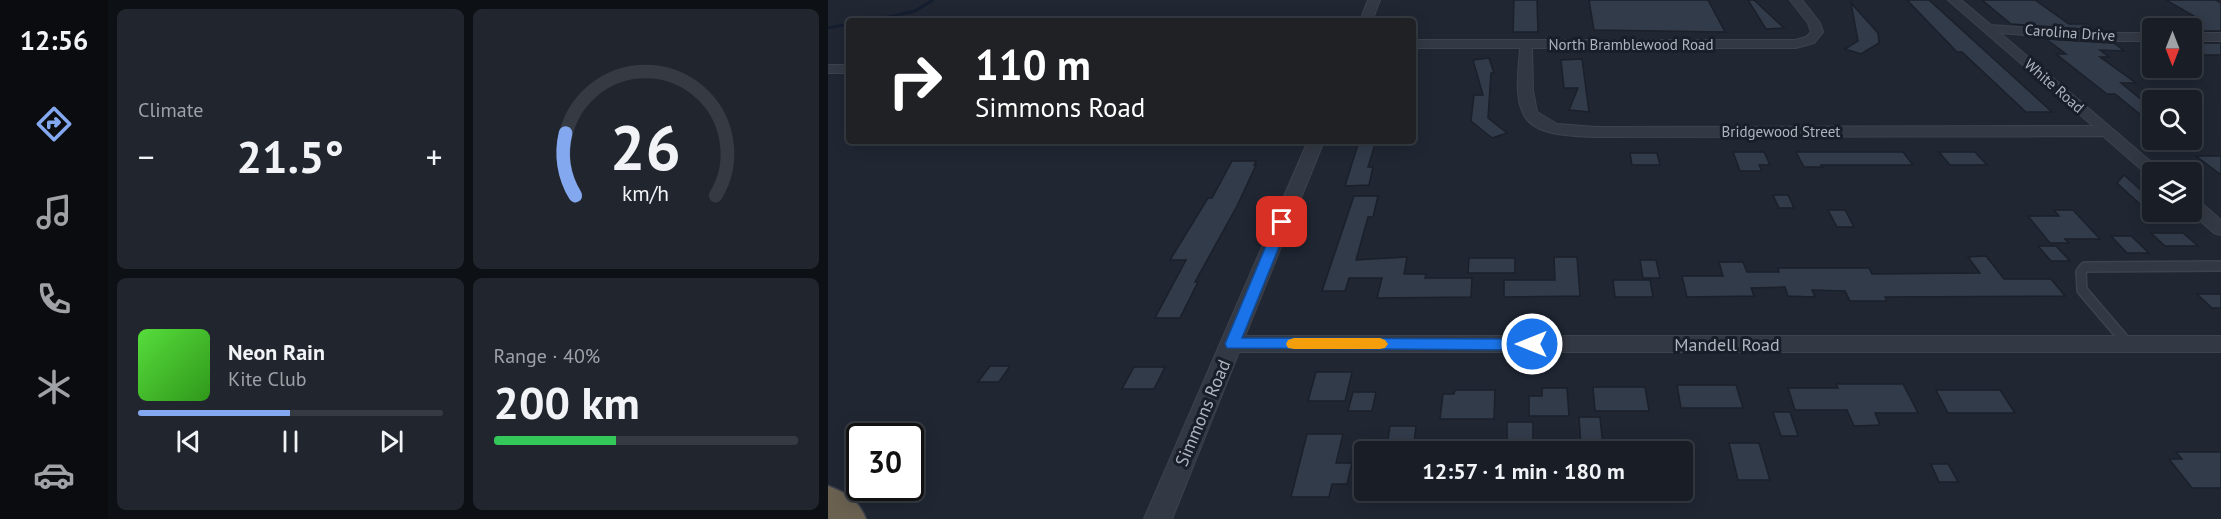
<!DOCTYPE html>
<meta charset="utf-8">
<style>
body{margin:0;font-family:"PT Sans",sans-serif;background:#21262e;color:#f1f3f6;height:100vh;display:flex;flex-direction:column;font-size:22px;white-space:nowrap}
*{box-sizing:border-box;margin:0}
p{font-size:20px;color:#9fa2a7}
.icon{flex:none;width:33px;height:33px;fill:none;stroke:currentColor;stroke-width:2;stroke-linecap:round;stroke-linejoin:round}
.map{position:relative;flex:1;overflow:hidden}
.sheet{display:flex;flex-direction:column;gap:9px;padding:9px;background:#0d1015;width:720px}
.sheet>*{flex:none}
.top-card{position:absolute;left:18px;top:18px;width:570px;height:126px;border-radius:6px;box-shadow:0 3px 15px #0003,0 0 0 2px #363b43;background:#202124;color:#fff;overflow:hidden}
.needle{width:39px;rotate:180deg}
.tools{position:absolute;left:1314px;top:18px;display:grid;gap:12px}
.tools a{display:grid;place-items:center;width:60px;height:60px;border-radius:6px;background:#181d26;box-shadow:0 3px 15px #0003,0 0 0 2px #363b43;font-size:30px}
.speed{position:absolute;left:18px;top:423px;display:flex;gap:12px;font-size:30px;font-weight:700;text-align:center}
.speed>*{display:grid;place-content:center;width:78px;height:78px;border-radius:50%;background:#181d26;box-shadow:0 3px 15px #0003,0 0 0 2px #363b43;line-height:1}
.speed .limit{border:3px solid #111;border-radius:9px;background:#fff;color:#111}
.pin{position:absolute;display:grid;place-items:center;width:51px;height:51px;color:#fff;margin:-26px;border-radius:12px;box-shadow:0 3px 9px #0006}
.me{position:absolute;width:66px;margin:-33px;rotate:270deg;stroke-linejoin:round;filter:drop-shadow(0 0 4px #0008)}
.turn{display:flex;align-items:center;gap:21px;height:126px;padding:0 30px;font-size:27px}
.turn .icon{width:78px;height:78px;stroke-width:2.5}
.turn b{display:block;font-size:42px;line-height:51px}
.big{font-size:45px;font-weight:600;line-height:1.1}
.sheet .tile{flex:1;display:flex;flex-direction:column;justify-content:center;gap:9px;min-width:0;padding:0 21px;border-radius:9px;background:#21262e}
.sheet .dial{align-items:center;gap:0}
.dial svg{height:156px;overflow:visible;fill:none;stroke:#363b43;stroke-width:7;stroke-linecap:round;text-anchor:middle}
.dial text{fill:#f1f3f6;stroke:none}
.song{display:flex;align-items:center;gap:18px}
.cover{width:72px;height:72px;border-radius:9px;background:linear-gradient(135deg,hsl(110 70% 55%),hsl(110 70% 35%))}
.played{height:6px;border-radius:3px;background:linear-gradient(90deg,#84a8ef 50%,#363b43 50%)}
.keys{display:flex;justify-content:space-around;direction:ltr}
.heat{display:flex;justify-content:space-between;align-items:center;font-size:33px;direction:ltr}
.charge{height:9px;border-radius:4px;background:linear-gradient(90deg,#34c759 40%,#363b43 0)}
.sheet .tiles{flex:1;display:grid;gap:9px;grid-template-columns:repeat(2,1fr)}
.trip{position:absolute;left:526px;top:441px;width:339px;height:60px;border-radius:6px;background:#181d26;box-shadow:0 3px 15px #0003,0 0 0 2px #363b43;font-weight:600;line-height:60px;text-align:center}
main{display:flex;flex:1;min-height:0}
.tab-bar{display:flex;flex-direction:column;width:108px;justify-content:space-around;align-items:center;background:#0a0c0f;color:#9fa2a7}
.tab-bar .icon{width:42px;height:42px}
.tab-bar .current{color:#84a8ef}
.tab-bar b{font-size:27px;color:#f1f3f6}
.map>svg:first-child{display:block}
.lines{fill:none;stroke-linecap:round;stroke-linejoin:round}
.stream{stroke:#151e2f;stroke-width:3}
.building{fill:#323b4a;stroke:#1b202a;stroke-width:1.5}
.service-casing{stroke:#3d424e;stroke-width:12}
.minor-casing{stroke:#3d424e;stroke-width:2}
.motorway-casing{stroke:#3b414b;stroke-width:3}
.service{stroke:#333944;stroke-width:9}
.minor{fill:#333944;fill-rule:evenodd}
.motorway{fill:#6a6151;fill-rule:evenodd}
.route{fill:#1a73e8;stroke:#114b97;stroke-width:1.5}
.slow{fill:#f59e0b}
.labels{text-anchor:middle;stroke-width:6;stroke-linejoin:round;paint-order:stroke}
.far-street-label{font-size:15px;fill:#adb4c1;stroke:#191e28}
.street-label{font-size:18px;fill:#adb4c1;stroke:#191e28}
</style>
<main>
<nav class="tab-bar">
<b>12:56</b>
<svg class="icon current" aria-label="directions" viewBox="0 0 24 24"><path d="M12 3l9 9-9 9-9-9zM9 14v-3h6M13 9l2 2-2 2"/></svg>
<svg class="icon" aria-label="music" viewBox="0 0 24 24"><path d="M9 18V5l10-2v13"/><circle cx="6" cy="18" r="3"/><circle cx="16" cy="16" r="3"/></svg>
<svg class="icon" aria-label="phone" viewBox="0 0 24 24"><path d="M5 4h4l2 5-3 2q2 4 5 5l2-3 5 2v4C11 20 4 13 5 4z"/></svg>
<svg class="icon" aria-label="climate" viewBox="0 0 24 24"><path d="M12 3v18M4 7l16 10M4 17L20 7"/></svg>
<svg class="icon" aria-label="car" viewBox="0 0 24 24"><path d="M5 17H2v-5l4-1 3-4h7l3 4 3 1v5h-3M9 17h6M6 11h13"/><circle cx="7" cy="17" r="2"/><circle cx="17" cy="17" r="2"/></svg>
</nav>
<section class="sheet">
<div class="tiles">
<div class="tile"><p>Climate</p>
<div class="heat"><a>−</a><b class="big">21.5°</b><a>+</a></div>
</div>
<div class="tile dial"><svg viewBox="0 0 100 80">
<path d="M14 69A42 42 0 1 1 86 69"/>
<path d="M14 69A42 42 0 0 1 9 37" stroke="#84a8ef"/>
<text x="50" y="56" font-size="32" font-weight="700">26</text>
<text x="50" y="72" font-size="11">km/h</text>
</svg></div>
<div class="tile">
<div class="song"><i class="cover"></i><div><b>Neon Rain</b><p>Kite Club</p></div></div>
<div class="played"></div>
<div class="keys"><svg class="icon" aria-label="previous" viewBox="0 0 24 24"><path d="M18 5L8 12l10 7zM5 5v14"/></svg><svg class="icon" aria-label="pause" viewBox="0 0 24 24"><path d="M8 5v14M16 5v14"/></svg><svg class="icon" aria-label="next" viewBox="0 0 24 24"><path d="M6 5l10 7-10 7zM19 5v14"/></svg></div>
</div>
<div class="tile"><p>Range · 40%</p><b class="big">200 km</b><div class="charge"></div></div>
</div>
</section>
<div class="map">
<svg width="1393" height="519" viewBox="0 0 1393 519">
<rect width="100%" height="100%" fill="#202733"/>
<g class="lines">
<path class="stream" d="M42 21 87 11 105 0
M0 28 21 24"/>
</g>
<path class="building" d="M686 0H709L710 32H685Z
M761 0H880L897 32 766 30Z
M920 0H926L956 28 938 29Z
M1079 0H1101L1224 112H1198L1134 52H1129Z
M1154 0H1207L1241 24H1260L1268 30 1183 24Z
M1338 0H1388L1393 3V31H1364V19H1371Z
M1023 3 1050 33 1051 43 1033 54 1017 49 1030 41Z
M1218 39 1286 43 1296 51 1272 50 1281 57H1272L1308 83H1293L1324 108V124L1287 94H1279L1228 54H1238Z
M1364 43H1393V55H1364Z
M661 58 666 73H663L660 118 679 133 664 138 643 121 646 95H655L645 60Z
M754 59 756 74 761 112 741 110 750 88H736L733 60Z
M531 141H548L540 167H545L541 185 517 186Z
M905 152H936L942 165H931L934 171H912Z
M968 152H1075L1085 165H993L995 167H976Z
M1111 152H1147L1159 165H1122Z
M802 153H829L832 165H804Z
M1368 156H1393V175Z
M404 161H428L426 165H428L409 206 367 282H370L352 318H327L358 260H342L380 198H384Z
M1296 175 1324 200V207H1315L1289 183Z
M945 195H960L966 208H951Z
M526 196H550L545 217H540L528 260 579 257 576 274H598L597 278H644L643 297 549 298 554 278H521L517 291H494Z
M1000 210H1017L1026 227H1009Z
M1226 210H1245L1272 239H1237L1241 243H1222L1200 216H1231Z
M1323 233H1355L1370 246H1337Z
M1283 236H1303L1321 253H1299Z
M1210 246H1228L1242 261H1223Z
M1158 256 1176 279H1223L1237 296 1057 297 1059 301H1022L1017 291 984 290 987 297 960 296 957 287 923 288 926 296 859 297 854 276H895L891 262H915L919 272H951L950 268H1041L1044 274 1152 273 1140 257Z
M726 257H749L752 296 676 297V280H727Z
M641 258H687V273H640Z
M812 260H828L832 278H815Z
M785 280H822L825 297H787Z
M1369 294H1393V308H1384Z
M162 366H182L171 382H150Z
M306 367H337L326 389H294Z
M488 372H524L517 401H480Z
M1008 384H1075L1090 413H1047L1052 425 1026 426 1019 410H967L960 388H1010Z
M849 385H908L915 408H853Z
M765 387H817L821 411H767Z
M714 388H739L741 416H701V396H714Z
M627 390H667L666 419H612L615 394H626Z
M1108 390H1172L1187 413H1120Z
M525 392H548L544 411H520Z
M945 412H962L970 436H953Z
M751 417H772L775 446H753Z
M679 422H705V444H679Z
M562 426H588L585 452H558Z
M479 434H515L508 463H524L519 484H504L501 497H463Z
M901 443H931L942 480H910Z
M1348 452H1393V488H1364L1341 459H1354Z
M1103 464H1120L1130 482H1111Z"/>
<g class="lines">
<g class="service-casing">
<path id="service" d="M1300 344 1254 290 1253 272 1257 267 1393 266"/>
</g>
<g class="minor-casing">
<path id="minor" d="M540 0H552L544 21H532Z
M962 0H974L992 23 995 32 986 43 968 48H704L705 91 709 112 729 124 768 127 1265 126 1120 0H1133L1163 25 1272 33H1324V41H1272L1172 33 1335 172H1324V176H1321L1275 136 768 137C747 136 705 137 695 113 686 95 691 67 692 48H585V40H967L978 37 983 32 980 23Z
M1364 33H1393V41H1364Z
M0 65H21V73H0Z
M480 141H496L417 336H1393V352H411L344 519H316Z
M1364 199 1370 200 1393 220V235L1386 233 1362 212Z"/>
</g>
<g class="motorway-casing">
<path id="motorway" d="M0 486C19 493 30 500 38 519H0Z"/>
</g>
<use href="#service" class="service"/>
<use href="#minor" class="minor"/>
<use href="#motorway" class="motorway"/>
</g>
<path class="route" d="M454 218 461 222 414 338 704 339 709 340 711 344 709 348 704 350 399 348 397 344 448 222Z"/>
<path class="slow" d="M466 338H552L557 340 560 344 557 348 552 349H466L460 348 458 344 460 340Z"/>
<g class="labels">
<g class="far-street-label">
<text transform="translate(1242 33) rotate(4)" y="5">Carolina Drive</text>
<text x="803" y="50">North Bramblewood Road</text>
<text transform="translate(1226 86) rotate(41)" y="5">White Road</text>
<text x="953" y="137">Bridgewood Street</text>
</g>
<g class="street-label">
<text x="899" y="351">Mandell Road</text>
<text transform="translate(375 413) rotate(-67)" y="6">Simmons Road</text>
</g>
</g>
</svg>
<div class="tools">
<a><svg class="needle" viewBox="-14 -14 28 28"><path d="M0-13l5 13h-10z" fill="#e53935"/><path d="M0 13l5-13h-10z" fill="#9fa2a7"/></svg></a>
<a><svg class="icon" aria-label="search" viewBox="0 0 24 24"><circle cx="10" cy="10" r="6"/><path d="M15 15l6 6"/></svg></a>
<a><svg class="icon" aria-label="layers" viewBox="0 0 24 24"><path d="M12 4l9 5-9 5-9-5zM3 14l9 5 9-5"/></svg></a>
</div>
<div class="speed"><div class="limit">30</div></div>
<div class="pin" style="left:454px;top:222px;background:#d93025"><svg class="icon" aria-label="arrive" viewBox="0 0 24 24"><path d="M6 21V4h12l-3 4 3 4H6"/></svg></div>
<svg class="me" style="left:704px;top:344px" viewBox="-20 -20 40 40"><circle r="17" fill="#1a73e8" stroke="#fff" stroke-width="3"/><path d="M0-11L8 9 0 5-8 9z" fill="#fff"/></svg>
<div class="trip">12:57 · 1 min · 180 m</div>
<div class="top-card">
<div class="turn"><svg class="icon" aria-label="right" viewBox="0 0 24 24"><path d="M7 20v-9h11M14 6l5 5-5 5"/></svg><div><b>110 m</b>Simmons Road</div></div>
</div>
</div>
</main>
